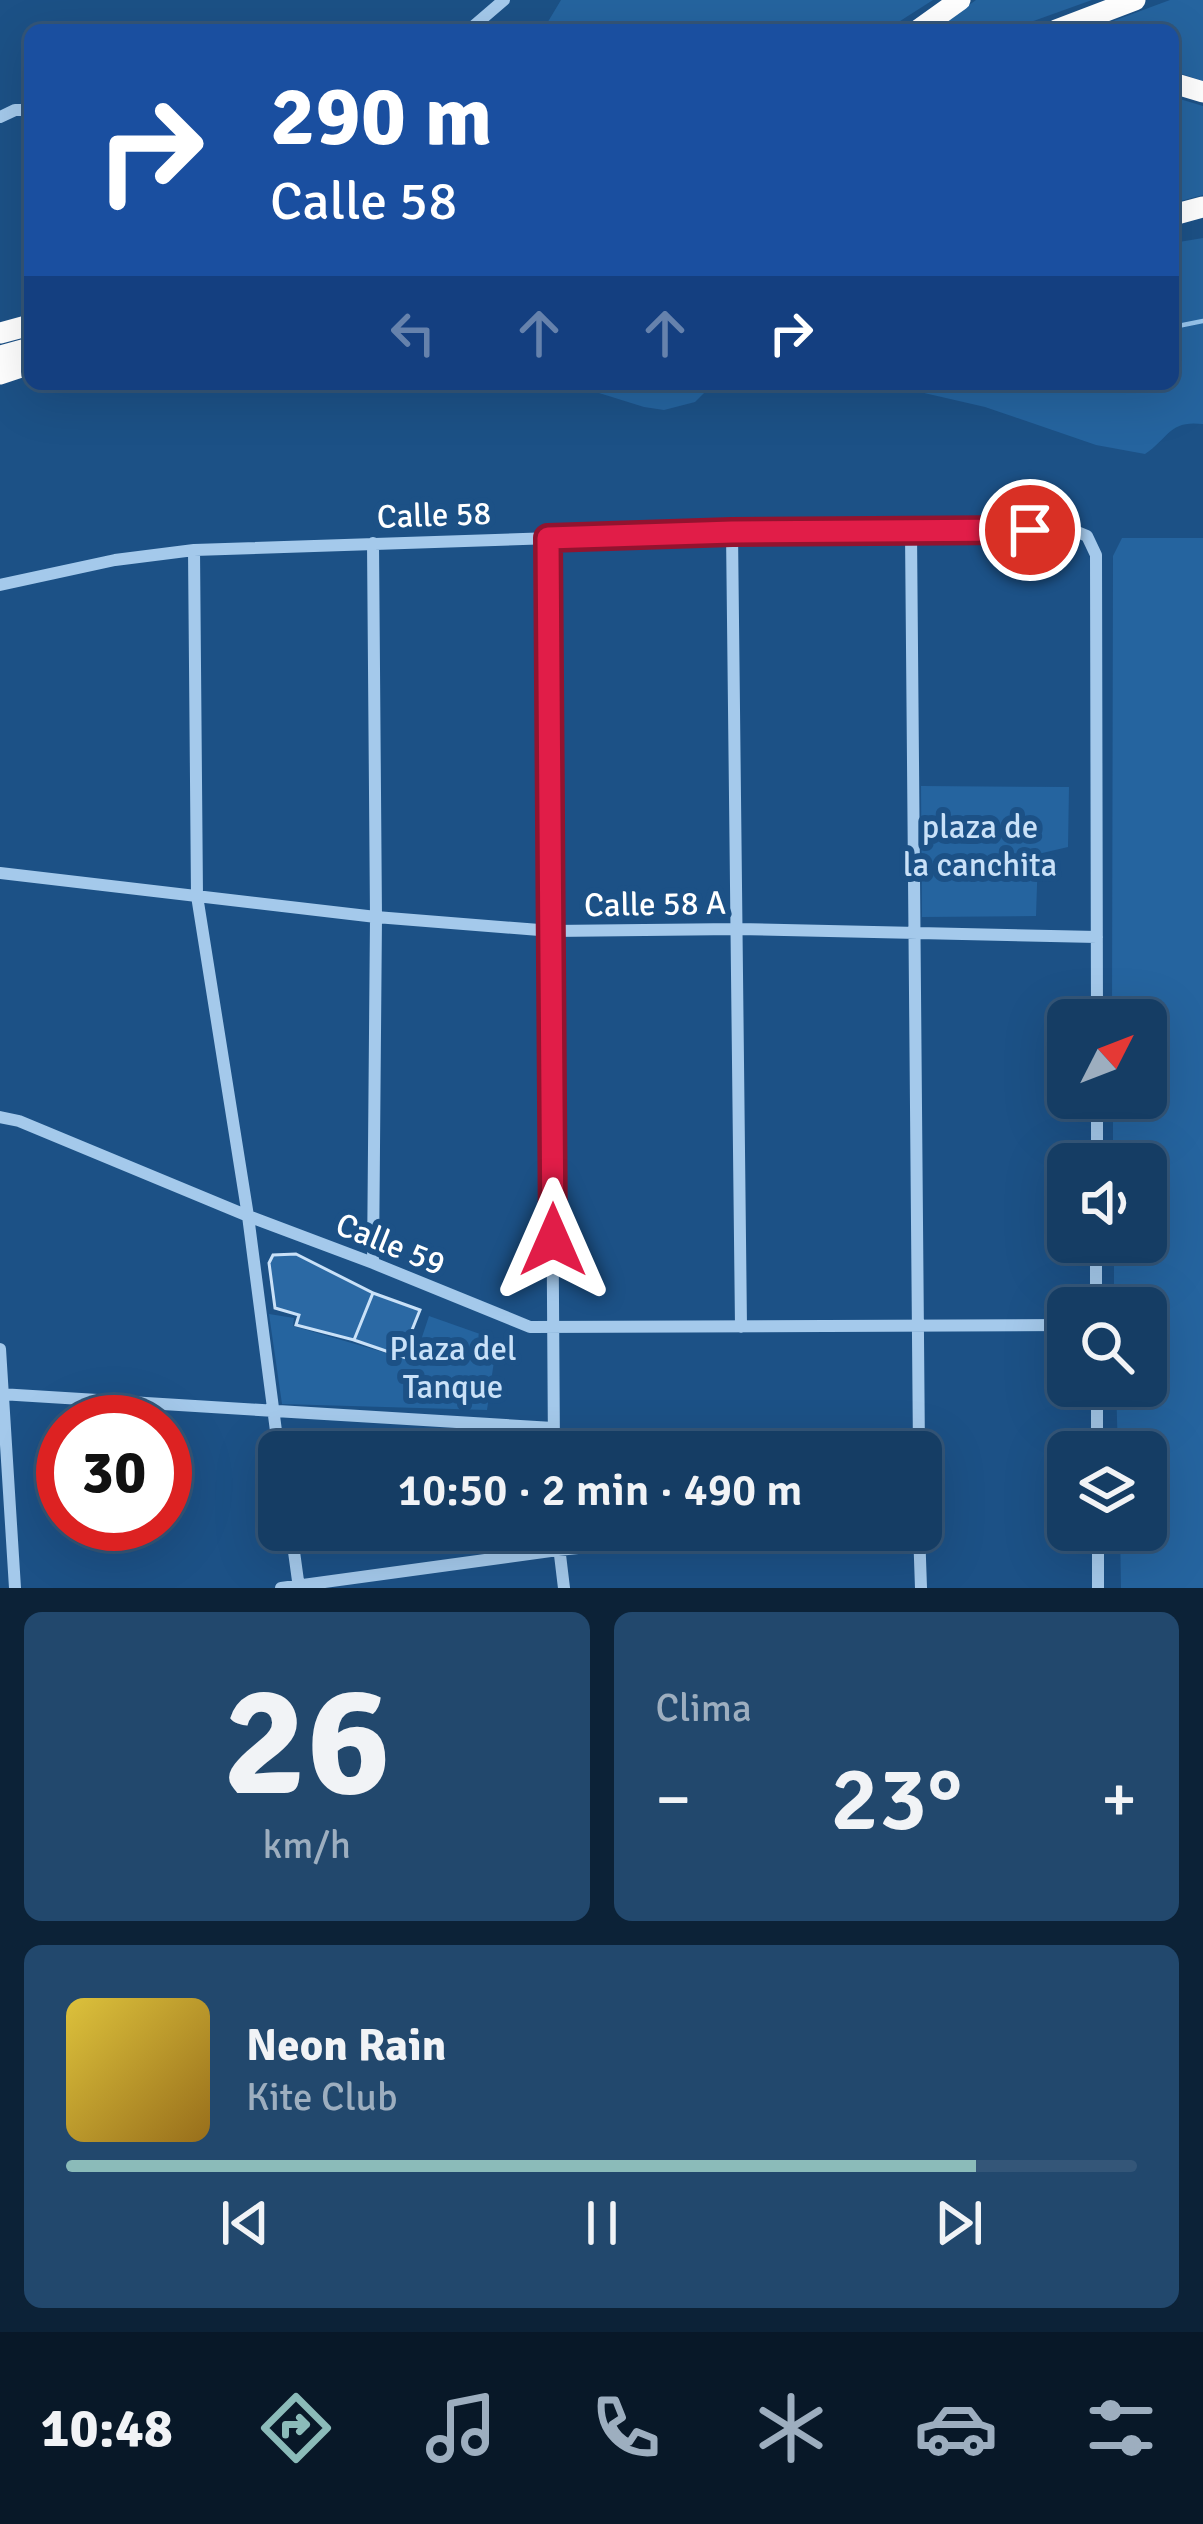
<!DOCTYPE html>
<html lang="es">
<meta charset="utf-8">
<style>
body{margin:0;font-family:Signika,sans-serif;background:#22486d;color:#f1f3f6;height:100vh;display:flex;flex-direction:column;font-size:45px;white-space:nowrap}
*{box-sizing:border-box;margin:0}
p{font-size:39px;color:#9daebf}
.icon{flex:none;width:66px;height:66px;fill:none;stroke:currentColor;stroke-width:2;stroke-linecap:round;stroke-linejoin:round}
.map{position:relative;height:1588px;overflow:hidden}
.panel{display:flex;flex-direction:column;gap:24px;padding:24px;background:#0c2237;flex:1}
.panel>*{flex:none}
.banner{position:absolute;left:24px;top:24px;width:1155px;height:366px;border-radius:18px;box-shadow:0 12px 48px #0002,0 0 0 3px #345678;background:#1a4fa0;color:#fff;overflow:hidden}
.needle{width:78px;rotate:48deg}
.controls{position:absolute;left:1047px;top:999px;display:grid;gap:24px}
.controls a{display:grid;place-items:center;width:120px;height:120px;border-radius:18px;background:#153d64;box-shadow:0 12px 48px #0002,0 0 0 3px #345678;font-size:60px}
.speed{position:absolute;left:36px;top:1395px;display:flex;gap:24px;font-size:60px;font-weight:700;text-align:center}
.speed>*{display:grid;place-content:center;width:156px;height:156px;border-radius:50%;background:#153d64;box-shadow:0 12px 48px #0002,0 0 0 3px #345678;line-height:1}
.speed .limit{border:18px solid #d22;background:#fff;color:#111}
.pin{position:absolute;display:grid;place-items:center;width:102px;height:102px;color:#fff;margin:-51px;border:6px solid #fff;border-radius:50%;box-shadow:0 3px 12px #0007}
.me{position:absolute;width:132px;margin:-66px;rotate:0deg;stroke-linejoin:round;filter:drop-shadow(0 0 9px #0008)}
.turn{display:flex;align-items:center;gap:42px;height:252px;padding:0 48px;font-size:54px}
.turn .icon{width:156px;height:156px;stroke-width:2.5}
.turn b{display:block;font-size:84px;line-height:102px}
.lanes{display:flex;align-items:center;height:114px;padding:0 48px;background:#0003;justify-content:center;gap:60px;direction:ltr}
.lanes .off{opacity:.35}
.big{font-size:90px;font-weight:600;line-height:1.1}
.panel .card{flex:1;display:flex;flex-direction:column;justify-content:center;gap:18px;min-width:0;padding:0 42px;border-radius:18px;background:#22486d}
.panel .dial{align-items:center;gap:0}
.dial b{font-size:156px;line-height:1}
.song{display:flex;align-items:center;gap:36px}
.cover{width:144px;height:144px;border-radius:18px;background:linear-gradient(135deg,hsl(50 70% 55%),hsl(40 70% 35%))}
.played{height:12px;border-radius:6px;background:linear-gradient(90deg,#8bbbb9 85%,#345678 85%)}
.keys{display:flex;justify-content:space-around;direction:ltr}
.heat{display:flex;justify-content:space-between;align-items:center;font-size:66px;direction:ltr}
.panel .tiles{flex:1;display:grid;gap:24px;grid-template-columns:1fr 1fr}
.card:last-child{grid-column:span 2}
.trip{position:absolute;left:258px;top:1431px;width:684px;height:120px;border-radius:18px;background:#153d64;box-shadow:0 12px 48px #0002,0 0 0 3px #345678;font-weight:600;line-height:120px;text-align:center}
.tab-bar{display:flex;height:192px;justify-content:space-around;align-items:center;background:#081828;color:#9daebf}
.tab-bar .icon{width:84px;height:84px}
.tab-bar .current{color:#8bbbb9}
.tab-bar b{font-size:54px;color:#f1f3f6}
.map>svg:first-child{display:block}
.green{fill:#25649f}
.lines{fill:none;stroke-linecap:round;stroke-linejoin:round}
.stream{stroke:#97c5ed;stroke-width:4.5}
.building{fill:#2b69a4;stroke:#c9e1f8;stroke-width:3}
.street{stroke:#a4c9eb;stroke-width:12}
.highway{stroke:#fff;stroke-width:21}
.route-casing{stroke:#92132f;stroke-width:30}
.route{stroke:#e11d48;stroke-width:21}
.labels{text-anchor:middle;stroke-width:12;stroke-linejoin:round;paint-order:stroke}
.street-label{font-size:33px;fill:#fff;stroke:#1c5186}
.park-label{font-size:33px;fill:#c9e1f8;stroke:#1c5186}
</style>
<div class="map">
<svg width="1203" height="1588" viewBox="0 0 1203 1588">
<rect width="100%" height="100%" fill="#1c5186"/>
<path class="green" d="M561 0H933L886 30H543Z
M976 0H1092L1008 30H934Z
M1170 0H1203V81L1173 71V30H1089Z
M1173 97 1203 106V195L1173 203Z
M1203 238V424C1169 420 1170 437 1145 454L1096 445 985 407 885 384H1173V243Z
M600 384H728L707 390 695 402 664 410 644 407 599 393Z
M1122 538H1203V1588H1121L1120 1530H1146V1452H1118L1116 1386H1146V1308H1114V1242H1146V1164H1113V1098H1146V1020H1112L1113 556Z
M921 786 1069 787 1068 847 1038 854 1036 916 922 917Z
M269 1314 294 1318 293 1326 414 1361 429 1316 497 1340 487 1410 282 1404Z"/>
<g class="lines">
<path class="stream" d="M1173 327 1203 321
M569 387 578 384"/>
</g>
<path class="building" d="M296 1254 373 1293 354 1340 296 1325 299 1315 275 1308 269 1263 273 1255Z
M373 1293 420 1310 410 1335 420 1340 415 1361 354 1340Z"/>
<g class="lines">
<path class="street" d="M469 30 504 0
M0 117 15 110H30
M732 532 741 1327
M911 532 919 1452
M548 538 554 1452
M194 550 197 896 248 1216 279 1454
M0 585 115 560 194 550 732 532 1070 529 1087 536 1096 555 1097 1020
M0 873 376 917 552 931 737 929 1097 937
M0 1117 19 1121 248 1216 373 1263 530 1327 1068 1325
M1097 1164V1098
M373 1263 376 917 373 543
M1096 1308V1242
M0 1349 15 1588
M1097 1386V1452
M0 1394 553 1428
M291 1530 299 1588
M557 1530 564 1588
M919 1530 921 1588
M1098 1530V1588
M281 1588 558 1550 758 1530"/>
<path class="highway" d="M918 30 960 0
M1056 30 1135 0
M1173 83 1203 92
M1173 215 1203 207
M0 333 30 325
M0 356 30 348
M0 374 30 364"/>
</g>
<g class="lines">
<g class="route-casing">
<path id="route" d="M553 1240 548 538 732 532 1030 530"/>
</g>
<use href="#route" class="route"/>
</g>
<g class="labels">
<g class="street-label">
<text transform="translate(434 514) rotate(-2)" y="12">Calle 58</text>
<text transform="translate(655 903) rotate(-1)" y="12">Calle 58 A</text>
<text transform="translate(391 1243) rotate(22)" y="12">Calle 59</text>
</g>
<g class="park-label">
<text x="980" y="838">plaza de<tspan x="980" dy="38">la canchita</tspan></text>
<text x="453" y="1360">Plaza del<tspan x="453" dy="38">Tanque</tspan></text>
</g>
</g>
</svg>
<div class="controls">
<a><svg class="needle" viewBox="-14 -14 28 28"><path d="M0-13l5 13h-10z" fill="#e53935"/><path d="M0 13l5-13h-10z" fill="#9daebf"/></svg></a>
<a><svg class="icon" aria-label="sound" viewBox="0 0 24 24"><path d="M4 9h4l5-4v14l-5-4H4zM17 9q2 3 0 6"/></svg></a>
<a><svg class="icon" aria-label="search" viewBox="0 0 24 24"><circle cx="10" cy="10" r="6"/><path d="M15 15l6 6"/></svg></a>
<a><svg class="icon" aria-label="layers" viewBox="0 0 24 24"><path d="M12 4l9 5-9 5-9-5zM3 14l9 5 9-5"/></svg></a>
</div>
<div class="speed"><div class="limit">30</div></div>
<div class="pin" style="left:1030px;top:530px;background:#d93025"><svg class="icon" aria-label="arrive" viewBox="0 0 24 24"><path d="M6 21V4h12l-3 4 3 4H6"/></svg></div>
<svg class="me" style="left:553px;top:1240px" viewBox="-20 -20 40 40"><path d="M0-17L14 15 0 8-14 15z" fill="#e11d48" stroke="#fff" stroke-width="4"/></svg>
<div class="trip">10:50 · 2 min · 490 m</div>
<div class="banner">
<div class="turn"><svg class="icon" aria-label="right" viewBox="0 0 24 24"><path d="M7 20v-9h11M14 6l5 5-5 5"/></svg><div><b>290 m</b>Calle 58</div></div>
<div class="lanes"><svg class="icon off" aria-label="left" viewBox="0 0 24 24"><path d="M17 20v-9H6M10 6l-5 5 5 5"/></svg><svg class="icon off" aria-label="ahead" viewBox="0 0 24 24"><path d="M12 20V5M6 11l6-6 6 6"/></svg><svg class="icon off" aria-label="ahead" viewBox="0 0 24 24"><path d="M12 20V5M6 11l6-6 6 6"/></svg><svg class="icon" aria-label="right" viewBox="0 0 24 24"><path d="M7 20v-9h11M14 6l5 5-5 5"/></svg></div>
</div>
</div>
<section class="panel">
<div class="tiles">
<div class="card dial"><b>26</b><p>km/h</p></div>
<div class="card"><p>Clima</p>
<div class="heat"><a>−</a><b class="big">23°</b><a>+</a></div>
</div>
<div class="card">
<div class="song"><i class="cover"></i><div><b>Neon Rain</b><p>Kite Club</p></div></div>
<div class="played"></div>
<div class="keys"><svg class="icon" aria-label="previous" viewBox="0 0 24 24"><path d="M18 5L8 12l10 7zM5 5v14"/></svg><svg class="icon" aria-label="pause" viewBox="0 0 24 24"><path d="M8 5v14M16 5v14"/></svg><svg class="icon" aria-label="next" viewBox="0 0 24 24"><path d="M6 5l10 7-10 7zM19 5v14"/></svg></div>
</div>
</div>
</section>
<nav class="tab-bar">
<b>10:48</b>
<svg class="icon current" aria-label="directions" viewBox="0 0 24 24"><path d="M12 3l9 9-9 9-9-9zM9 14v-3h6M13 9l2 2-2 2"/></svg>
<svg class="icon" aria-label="music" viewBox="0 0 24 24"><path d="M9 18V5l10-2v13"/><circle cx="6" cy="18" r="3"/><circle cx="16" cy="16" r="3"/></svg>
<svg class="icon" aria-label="phone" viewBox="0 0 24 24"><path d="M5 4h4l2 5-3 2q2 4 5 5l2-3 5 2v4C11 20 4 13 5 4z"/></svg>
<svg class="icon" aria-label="climate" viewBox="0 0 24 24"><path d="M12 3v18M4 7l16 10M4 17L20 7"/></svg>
<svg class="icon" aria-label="car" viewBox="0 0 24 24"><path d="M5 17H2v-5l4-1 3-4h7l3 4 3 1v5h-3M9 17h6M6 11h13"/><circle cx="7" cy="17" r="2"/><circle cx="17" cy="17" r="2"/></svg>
<svg class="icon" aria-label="filters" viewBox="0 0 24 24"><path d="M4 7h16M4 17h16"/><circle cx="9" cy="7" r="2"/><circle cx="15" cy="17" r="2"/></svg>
</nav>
